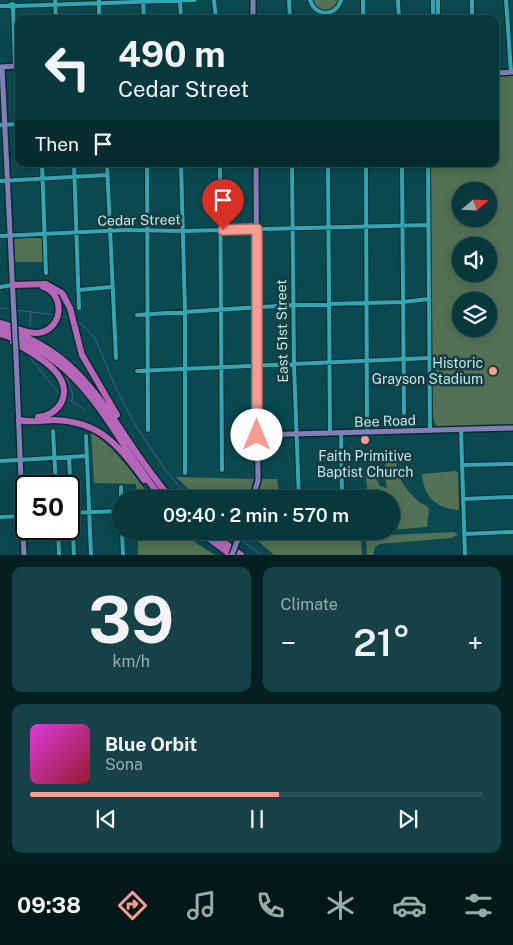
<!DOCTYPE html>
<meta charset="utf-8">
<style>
body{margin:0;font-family:"Public Sans",sans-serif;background:#164247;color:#f1f3f6;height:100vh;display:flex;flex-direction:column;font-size:19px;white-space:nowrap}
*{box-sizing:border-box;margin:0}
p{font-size:16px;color:#98acaf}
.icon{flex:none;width:28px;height:28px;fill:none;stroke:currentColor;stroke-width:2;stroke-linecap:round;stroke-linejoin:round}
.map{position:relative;height:555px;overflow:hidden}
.details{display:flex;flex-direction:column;gap:12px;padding:12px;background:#041e21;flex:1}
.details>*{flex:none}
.banner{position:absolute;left:15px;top:15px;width:484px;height:152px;border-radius:10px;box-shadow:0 2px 12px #0003,0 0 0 1px #295156;background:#08373c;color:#f1f3f6;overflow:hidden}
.needle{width:32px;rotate:71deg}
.controls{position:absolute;left:452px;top:182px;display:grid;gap:10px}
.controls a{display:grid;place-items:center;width:45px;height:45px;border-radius:50%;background:#08373c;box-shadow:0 2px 12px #0003,0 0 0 1px #295156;font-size:25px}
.speed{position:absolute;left:15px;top:475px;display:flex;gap:10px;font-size:25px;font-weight:700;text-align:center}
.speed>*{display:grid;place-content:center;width:65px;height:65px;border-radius:50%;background:#08373c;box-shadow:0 2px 12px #0003,0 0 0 1px #295156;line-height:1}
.speed .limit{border:2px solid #111;border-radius:8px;background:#fff;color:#111}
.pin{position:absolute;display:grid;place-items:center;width:42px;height:42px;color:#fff;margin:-51px -21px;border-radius:50% 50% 50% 0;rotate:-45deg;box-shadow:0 0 5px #0007}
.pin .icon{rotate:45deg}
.me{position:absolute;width:55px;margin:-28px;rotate:0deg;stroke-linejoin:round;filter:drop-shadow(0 0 4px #0008)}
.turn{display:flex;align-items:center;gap:18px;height:105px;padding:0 20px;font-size:22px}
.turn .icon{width:65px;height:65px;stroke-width:2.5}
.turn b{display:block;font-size:35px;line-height:42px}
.then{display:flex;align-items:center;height:48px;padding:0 20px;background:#0003;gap:10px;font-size:19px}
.big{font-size:38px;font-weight:600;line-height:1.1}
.details .widget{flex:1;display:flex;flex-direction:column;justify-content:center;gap:8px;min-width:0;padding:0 18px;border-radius:10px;background:#164247}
.details .dial{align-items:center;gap:0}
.dial b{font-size:65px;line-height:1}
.song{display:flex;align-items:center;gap:15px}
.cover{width:60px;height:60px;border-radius:8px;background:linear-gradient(135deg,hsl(300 70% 55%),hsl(350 70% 35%))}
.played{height:5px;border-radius:2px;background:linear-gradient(90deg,#f59c93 55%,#295156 55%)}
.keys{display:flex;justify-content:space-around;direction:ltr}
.heat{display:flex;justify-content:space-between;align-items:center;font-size:28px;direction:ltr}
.details .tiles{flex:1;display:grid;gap:12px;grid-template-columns:1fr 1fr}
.widget:last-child{grid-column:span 2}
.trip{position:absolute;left:112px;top:490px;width:288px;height:50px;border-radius:25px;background:#08373c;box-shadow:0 2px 12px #0003,0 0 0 1px #295156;font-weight:600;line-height:50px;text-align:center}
.tabs{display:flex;height:80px;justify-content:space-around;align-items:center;background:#031618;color:#98acaf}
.tabs .icon{width:35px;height:35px}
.tabs .current{color:#f59c93}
.tabs b{font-size:22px;color:#f1f3f6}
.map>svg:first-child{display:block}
.green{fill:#537155;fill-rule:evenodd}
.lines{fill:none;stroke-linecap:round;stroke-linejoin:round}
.stream{stroke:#475b8d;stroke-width:1}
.minor-casing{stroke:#092c30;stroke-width:6}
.major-casing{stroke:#092c30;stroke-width:8}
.highway-casing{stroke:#092c30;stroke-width:9}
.minor{stroke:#34a5b2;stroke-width:4}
.major{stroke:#827fb6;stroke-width:5}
.highway{stroke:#b666b8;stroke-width:6}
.major-bridge-casing{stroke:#092c30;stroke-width:8;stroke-linecap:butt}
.major-bridge{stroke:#827fb6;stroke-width:5}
.route-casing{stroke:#9f6560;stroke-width:12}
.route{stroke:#f59c93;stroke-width:9}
.poi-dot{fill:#f59c93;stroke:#1a3c40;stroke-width:2}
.labels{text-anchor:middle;stroke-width:5;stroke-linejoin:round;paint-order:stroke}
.street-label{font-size:14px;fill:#b8e8ee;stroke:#1a3c40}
.poi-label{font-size:14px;fill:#b8e8ee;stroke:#1a3c40;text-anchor:end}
</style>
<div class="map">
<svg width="513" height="555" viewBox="0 0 513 555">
<rect width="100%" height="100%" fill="#0a4950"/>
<path class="green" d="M310 0H341L331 12 318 11Z
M513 74V426L438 429 431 414 429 164H495V75ZM461 191H489V219H461ZM461 246H489V274H461ZM461 301H489V329H461Z
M42 237 43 262H14L13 239Z
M91 432C118 450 133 474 152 499H137L136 484 94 483Z
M392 459 397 463C394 474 408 492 417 500 421 504 426 504 429 509L427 527 391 530V499H366L367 487 365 467 372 466 377 468 375 476 380 486 387 488 384 470 387 460Z
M456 471 458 473 459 510C435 508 424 497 422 474Z
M176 477 254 479 248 499H199Z
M261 479H277L280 499H256Z
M138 531H184L196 543 215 555H138Z
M246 531H322L323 538 357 537 361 539 362 555H274Z
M454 532 458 535 451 538 380 544 375 547 373 555H367L366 538 369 536Z"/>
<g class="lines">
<path class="stream" d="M0 308 11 309
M15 310 55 315
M59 316 70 318
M76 321 84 326 95 338 116 388 134 423 166 471 190 499
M30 326 31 312
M29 356 60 395
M64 374C69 381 74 393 72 402L70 400
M72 402 84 409
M230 531 236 536
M240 539 261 555"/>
<g class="minor-casing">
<path id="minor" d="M55 0 56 19
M99 0V19
M143 0 144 19
M180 0 181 19
M214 0 216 19
M289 0 290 19
M310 0C315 17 336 17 341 0
M363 0V19
M398 0 399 19
M433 0V19
M438 0V19
M472 0V19
M506 0 511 72
M13 4 14 7 12 8 10 5Z
M0 6H10
M15 6 195 0
M13 8 15 66
M0 125 19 124
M42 164 46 273
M74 164 79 308
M107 164 116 358
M147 164 148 430
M181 164 185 311V473
M220 164 222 470
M292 164 294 365 299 499
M328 164 330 433
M366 164 367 433
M402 164 404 413
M428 164 430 431
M0 181 107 175
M0 236 126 230 183 231 428 225
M0 287 13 285
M79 290 111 287
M137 315 293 305 403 302 429 299
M137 371 429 358 448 362
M461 430 465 555
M53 431 56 486
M341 434 342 499
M86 436 91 555
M69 457 74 555
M0 461 87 456
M462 465 513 464
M121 487V512
M463 499 513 497
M69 513 121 511
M0 517 26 516
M58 529 59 555
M122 531 123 555
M343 531V532
M464 534 513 532"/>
</g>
<g class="major-casing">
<path id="major" d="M253 0V19
M0 67 19 66
M2 67 13 297
M495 73 513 72
M16 355 24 555
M257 435 513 428
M252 499 258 481 256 164"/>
</g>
<g class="highway-casing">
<path id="highway" d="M13 285 46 284 62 293 70 308 82 355 117 415
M0 323C12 326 26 334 38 333 63 330 66 294 43 287
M0 328C95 354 113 434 172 499
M0 334C90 360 109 436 163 499
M13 342C32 353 76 374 61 403 56 412 48 416 38 417
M19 420C30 423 43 420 54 420 100 421 119 446 144 480
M199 531 231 555
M209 531 241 555"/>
</g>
<use href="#minor" class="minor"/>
<use href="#major" class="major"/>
<use href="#highway" class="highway"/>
<g class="major-bridge-casing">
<path id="major-bridge" d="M13 297 16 355
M232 555 241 531"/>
</g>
<use href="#major-bridge" class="major-bridge"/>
</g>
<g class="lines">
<g class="route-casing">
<path id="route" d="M223 230 257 229V435"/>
</g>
<use href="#route" class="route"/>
</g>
<g class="poi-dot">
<circle cx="493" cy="371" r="5"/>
<circle cx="365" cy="440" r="5"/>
</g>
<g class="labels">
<g class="street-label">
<text transform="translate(139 220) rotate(-1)" y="5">Cedar Street</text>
<text transform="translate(282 331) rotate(-91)" y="5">East 51st Street</text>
<text transform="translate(385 421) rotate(-2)" y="5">Bee Road</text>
</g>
<g class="poi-label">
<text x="483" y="368">Historic<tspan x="483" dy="16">Grayson Stadium</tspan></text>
<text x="365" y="461" text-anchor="middle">Faith Primitive<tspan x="365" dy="16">Baptist Church</tspan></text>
</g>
</g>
</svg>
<div class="controls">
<a><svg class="needle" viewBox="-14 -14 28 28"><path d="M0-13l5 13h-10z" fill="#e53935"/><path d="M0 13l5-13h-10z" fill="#98acaf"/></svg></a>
<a><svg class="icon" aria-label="sound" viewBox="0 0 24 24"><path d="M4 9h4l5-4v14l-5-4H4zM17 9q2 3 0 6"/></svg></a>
<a><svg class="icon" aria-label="layers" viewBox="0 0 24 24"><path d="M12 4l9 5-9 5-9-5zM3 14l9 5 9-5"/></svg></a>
</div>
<div class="speed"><div class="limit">50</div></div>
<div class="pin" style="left:223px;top:230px;background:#d93025"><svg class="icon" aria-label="arrive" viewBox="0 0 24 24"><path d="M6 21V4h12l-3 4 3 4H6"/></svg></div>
<svg class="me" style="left:257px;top:435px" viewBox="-20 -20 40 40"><circle r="19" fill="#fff"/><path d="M0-13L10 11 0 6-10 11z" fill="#f59c93"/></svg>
<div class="trip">09:40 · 2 min · 570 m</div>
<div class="banner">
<div class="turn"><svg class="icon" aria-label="left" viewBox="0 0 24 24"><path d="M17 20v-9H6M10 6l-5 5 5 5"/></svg><div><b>490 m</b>Cedar Street</div></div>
<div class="then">Then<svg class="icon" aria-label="arrive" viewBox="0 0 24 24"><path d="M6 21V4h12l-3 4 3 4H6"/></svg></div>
</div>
</div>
<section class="details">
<div class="tiles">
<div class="widget dial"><b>39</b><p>km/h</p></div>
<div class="widget"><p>Climate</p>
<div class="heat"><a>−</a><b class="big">21°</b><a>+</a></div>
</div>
<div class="widget">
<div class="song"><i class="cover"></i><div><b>Blue Orbit</b><p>Sona</p></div></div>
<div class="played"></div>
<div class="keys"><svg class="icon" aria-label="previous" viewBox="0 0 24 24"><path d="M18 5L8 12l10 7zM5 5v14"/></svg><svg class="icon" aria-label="pause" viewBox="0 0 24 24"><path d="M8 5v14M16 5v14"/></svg><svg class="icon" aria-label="next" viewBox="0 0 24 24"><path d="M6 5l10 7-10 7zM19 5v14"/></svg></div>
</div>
</div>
</section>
<nav class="tabs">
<b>09:38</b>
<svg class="icon current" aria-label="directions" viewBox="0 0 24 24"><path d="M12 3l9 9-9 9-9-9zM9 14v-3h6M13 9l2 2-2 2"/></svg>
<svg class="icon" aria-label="music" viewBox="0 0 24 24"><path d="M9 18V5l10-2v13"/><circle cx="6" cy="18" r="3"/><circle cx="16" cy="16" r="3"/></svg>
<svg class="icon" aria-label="phone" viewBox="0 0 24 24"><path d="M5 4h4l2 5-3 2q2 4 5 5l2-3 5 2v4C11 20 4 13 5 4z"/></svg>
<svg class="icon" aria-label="climate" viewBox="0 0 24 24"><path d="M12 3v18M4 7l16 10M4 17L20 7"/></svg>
<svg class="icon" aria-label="car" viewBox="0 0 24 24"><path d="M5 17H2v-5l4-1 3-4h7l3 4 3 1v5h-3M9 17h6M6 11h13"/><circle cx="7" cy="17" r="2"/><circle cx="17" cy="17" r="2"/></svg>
<svg class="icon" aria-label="filters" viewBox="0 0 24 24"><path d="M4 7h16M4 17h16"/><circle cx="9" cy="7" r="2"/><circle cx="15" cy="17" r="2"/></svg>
</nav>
